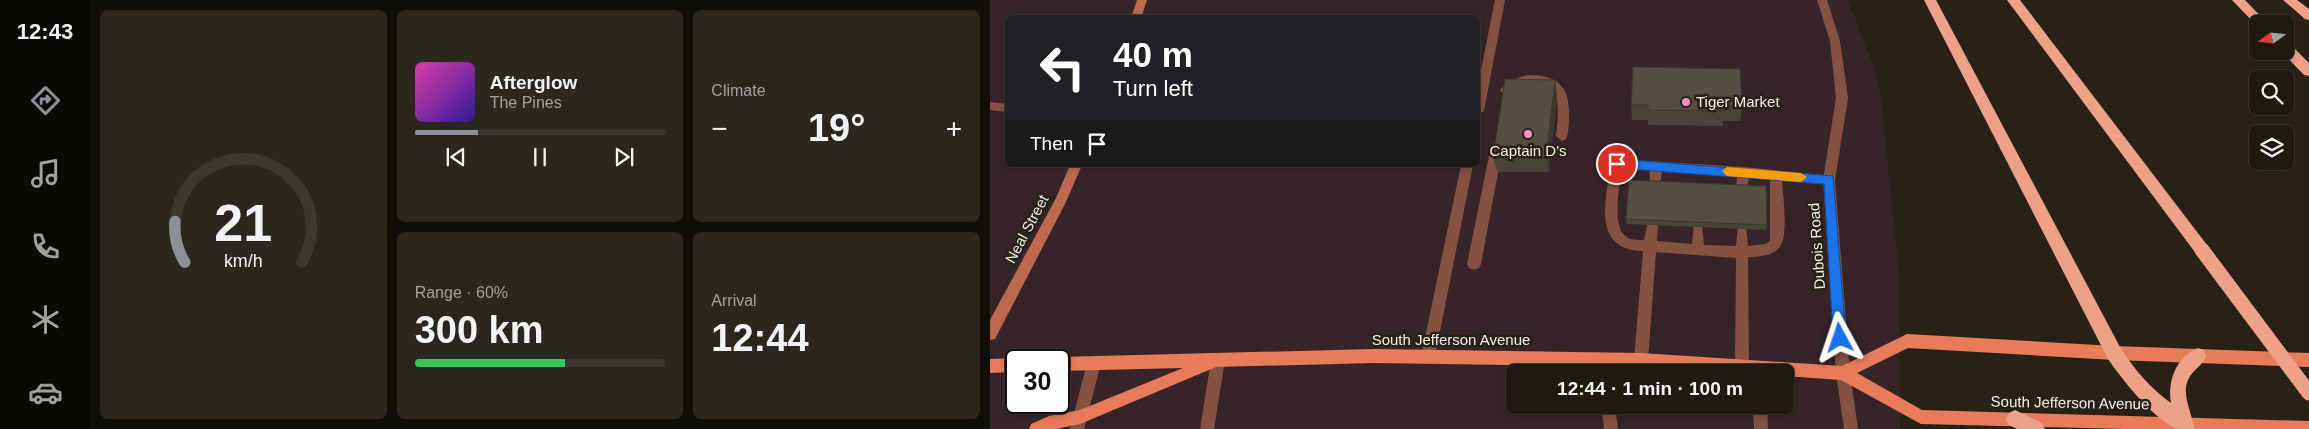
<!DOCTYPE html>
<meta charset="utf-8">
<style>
body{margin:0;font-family:Arial,sans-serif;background:#2b271e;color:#f1f3f6;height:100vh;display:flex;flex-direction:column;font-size:19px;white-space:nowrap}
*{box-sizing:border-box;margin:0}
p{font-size:16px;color:#a1a19f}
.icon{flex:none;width:28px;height:28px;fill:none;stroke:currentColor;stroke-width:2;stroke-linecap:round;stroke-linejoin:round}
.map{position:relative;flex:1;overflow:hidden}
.drawer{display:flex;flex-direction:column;gap:10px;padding:10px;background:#100e09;width:900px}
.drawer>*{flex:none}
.banner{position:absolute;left:15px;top:15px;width:475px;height:152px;border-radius:8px;box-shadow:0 2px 8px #0003,0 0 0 1px #3c3830;background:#202124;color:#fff;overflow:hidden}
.needle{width:32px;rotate:255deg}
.tools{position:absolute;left:1259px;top:15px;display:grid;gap:10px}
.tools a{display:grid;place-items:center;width:45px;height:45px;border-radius:8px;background:#1e1a10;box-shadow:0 2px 8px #0003,0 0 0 1px #3c3830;font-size:25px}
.speed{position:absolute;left:15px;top:349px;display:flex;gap:10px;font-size:25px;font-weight:700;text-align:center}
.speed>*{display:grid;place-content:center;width:65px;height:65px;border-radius:50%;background:#1e1a10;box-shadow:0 2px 8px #0003,0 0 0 1px #3c3830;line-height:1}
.speed .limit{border:2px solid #111;border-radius:8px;background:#fff;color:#111}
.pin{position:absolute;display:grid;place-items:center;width:42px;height:42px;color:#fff;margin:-21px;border:2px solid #fff;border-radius:50%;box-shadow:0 1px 5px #0007}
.me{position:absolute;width:55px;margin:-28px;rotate:355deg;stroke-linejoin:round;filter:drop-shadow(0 0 4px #0008)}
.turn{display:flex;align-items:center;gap:18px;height:105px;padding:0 25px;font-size:22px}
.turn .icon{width:65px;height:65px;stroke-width:2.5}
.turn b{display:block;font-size:35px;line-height:42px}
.then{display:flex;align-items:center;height:48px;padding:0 25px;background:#0003;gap:10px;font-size:19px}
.big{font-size:38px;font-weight:800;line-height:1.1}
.drawer .card{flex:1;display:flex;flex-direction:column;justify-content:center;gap:8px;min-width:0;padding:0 18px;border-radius:8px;background:#2b271e}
.drawer .dial{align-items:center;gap:0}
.dial svg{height:130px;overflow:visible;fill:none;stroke:#3c3830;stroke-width:7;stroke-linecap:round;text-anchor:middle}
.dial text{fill:#f1f3f6;stroke:none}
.song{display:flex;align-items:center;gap:15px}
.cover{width:60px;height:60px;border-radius:8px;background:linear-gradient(135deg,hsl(320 70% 55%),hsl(250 70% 35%))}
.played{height:5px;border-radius:2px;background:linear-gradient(90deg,#8c9099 25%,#3c3830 25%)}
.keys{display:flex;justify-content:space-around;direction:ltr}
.heat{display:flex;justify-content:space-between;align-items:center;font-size:28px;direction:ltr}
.charge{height:8px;border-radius:4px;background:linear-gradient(90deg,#34c759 60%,#3c3830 0)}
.drawer .tiles{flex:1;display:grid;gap:10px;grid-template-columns:repeat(3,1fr)}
.card:first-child{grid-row:span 2}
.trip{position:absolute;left:516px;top:364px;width:288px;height:50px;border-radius:8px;background:#1e1a10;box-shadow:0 2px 8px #0003,0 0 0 1px #3c3830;font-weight:800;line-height:50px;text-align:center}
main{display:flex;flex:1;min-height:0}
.menu{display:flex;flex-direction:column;width:90px;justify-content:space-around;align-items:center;background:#0c0a06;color:#a1a19f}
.menu .icon{width:35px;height:35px}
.menu .selected{color:#8c9099}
.menu b{font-size:22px;color:#f1f3f6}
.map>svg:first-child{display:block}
.commercial{fill:#372429;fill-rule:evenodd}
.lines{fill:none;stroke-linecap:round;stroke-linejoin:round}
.service{fill:#855141;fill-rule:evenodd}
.minor{fill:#855141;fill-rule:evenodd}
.tertiary{fill:#855141;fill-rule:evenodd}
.secondary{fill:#bd694f;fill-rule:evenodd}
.primary{fill:#e87c5a;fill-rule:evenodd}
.motorway{fill:#efa188;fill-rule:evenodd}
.motorway-bridge{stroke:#efa188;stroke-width:15}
.wall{fill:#494338}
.shaded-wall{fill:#3c372e}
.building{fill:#554e41;stroke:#3c372e}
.route{fill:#1a73e8;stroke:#114b97}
.slow{fill:#f59e0b}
.poi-dot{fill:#fc8fc2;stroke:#282216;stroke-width:2}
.labels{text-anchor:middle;stroke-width:5;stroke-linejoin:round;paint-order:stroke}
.poi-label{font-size:15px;fill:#f4f0e8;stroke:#282216;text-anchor:start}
.street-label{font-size:15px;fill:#f4f0e8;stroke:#282216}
</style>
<main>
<nav class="menu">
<b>12:43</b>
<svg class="icon selected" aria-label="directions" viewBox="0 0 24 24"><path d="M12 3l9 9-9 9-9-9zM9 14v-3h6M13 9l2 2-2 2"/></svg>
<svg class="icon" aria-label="music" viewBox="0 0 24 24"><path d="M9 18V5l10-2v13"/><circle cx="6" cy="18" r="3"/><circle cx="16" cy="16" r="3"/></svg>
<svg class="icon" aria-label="phone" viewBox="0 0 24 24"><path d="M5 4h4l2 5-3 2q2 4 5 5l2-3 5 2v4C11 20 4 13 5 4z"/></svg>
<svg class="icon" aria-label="climate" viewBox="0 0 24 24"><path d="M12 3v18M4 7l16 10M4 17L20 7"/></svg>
<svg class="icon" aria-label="car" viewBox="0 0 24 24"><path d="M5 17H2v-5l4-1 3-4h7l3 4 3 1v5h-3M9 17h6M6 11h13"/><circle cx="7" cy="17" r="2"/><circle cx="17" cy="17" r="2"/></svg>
</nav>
<section class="drawer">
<div class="tiles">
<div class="card dial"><svg viewBox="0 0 100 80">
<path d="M14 69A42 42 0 1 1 86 69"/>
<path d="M14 69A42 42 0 0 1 8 44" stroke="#8c9099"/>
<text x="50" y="56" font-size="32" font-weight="700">21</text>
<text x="50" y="72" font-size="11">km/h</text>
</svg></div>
<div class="card">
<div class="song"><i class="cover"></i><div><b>Afterglow</b><p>The Pines</p></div></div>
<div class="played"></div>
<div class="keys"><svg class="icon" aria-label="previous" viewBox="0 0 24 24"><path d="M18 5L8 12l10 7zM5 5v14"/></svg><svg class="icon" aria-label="pause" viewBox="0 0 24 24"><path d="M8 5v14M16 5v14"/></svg><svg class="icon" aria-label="next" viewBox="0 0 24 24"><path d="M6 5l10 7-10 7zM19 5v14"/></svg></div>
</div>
<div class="card"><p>Climate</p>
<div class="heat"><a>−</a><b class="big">19°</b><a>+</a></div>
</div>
<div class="card"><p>Range · 60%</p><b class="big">300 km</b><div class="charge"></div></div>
<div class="card"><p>Arrival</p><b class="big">12:44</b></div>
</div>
</section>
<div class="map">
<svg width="1319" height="429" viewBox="0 0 1319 429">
<rect width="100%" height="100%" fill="#282216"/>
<path class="commercial" d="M0 0H858L883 65 891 98 909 275 910 429H0ZM18 18H488V165H18ZM26 360H69V402H26ZM525 372H795V405H525Z"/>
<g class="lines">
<path class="service" d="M505 0H515L494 111 488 115V85Z
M537 75C566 74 580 86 579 115 579 123 579 132 576 139L572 141 566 136C568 115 574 84 545 83 534 83 527 86 520 93H512L510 90 517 82Z
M0 102 18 104V112L0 110Z
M507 141 513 146 491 264 489 268 484 270 479 268 477 264 501 146Z
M627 159 753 167 843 176 845 180 843 184 839 185 792 181C793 195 799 238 789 248 782 256 768 257 758 257L759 367 757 372H747L745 367 746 258 666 252 658 360 656 365 651 367 646 365 644 360 653 251C601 250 616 199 621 164L623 161ZM632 169 660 171 659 187 661 191H669L672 172 747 177 746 190 748 194H756L759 178 780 180V241L775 244 758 246 756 225 752 224 748 225 746 246 714 245 712 224 708 223 704 224 702 244 667 241 668 225 666 221 662 220 658 221 654 240C649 240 643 240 638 238 620 228 630 186 632 169Z
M471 165H483L445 357 443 362 438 364 433 362 431 357Z
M228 353 233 355 235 360 224 429H210L221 360 223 355Z
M612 353 617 355 621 372H607L605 360 607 355Z
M104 356 109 358 111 363 94 429H80L97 363 99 358Z
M611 405H625L628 429H614Z
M763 405H777L778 429H764Z"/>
<path class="minor" d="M827 0H837L850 41 858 98 845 180 860 373 858 378 853 380 848 378 846 373 833 180 846 98 840 41Z"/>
<path class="tertiary" d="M853 366 858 368 860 373 868 429H854L846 373 848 368Z"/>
<path class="secondary" d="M147 0H157L151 18H141Z
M80 165H92L75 204 5 339 0 340V320L66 198Z"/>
<path class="primary" d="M917 334 1124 346 1319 353V367L1124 360 918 348 867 373 932 410 1319 421V429H1134L931 424 851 380 795 376V372H740L651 367 384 363 226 367 90 424 66 429H39L41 424 59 416 90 410 193 368 69 371V360H64L69 357 384 349 651 353 852 366Z
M26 358 30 360H26V372L0 373V359Z"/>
<path class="motorway" d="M934 0H946L1130 347C1144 369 1160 388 1181 403 1177 382 1186 357 1208 348L1214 350 1216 356C1213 365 1204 369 1199 378 1190 394 1203 414 1204 429 1200 429 1193 429 1189 429 1166 423 1131 378 1118 359Z
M1017 0H1030L1217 245 1220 250 1217 255 1212 257 1207 255Z
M1242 0H1255L1278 24H1268V27Z
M1293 0H1307L1319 9V20L1315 19Z
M1295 42 1300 44 1319 63V76L1314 75 1291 51H1295Z
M1025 410 1052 423 1055 429H1027L1019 425 1016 419 1019 413Z"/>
<path class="motorway-bridge" d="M1212 250 1319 393"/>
</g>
<path class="wall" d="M565 80 567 95 559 172H507L503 157Z
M641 105 752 106 750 121H733V126L658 125V120H642Z
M380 165H454V166Z
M636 219 777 225 776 230 637 224Z"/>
<path class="shaded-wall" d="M565 80 567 95 559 172 556 158Z"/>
<path class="building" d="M643 67 750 69 752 106H734L735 111 658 110V105H641Z
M515 79 565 80 556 158 503 157Z
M639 180 776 186 777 225 636 219Z"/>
<path class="route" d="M627 159 843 176 856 338 854 342 850 344 845 342 843 338 834 184 627 168 622 164Z"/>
<path class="slow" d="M737 167 811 173 817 177 811 182 737 176 732 171Z"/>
<g class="poi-dot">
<circle cx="696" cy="102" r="5"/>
<circle cx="538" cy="134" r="5"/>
</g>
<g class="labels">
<g class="poi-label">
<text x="706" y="107">Tiger Market</text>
<text x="538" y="156" text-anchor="middle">Captain D's</text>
</g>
<g class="street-label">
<text transform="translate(37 229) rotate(-62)" y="5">Neal Street</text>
<text transform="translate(827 246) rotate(-94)" y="5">Dubois Road</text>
<text x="461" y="345">South Jefferson Avenue</text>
<text transform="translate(1080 403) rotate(1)" y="5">South Jefferson Avenue</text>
</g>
</g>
</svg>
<div class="tools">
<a><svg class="needle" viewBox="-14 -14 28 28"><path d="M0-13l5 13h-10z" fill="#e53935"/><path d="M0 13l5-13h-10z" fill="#a1a19f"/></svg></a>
<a><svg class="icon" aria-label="search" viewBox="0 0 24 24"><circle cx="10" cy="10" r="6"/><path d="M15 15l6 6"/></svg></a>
<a><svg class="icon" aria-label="layers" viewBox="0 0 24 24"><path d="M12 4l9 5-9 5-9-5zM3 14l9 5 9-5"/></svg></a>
</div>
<div class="speed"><div class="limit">30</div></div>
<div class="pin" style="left:627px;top:164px;background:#d93025"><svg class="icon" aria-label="arrive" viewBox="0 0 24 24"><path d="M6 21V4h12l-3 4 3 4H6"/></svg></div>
<svg class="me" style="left:850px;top:338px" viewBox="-20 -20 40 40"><path d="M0-17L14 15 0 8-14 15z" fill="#1a73e8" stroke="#fff" stroke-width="4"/></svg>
<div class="trip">12:44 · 1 min · 100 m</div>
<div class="banner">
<div class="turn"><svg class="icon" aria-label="left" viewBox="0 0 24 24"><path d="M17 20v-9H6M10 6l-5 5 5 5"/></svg><div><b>40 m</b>Turn left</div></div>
<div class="then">Then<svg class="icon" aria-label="arrive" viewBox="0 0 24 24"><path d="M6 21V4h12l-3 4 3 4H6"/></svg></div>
</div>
</div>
</main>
